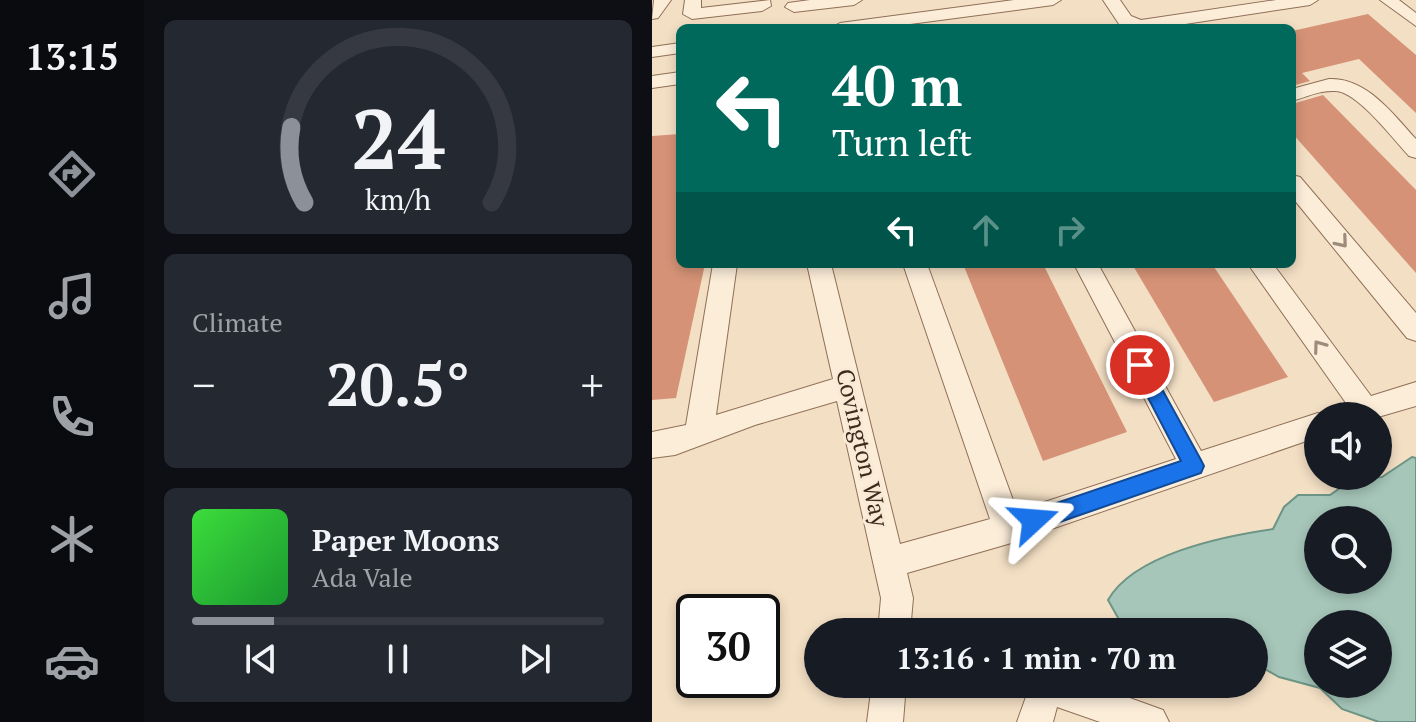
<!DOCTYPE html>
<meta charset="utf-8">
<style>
body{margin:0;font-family:"PT Serif",serif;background:#242831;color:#f1f3f6;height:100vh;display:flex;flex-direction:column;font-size:30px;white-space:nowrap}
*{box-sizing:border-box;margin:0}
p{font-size:26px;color:#9ea1a6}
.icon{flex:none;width:44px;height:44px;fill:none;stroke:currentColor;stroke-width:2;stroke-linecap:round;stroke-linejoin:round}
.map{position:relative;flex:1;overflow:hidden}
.sheet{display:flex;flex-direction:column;gap:20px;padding:20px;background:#0d0f14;width:508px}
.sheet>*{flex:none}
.banner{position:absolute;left:24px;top:24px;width:620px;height:244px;border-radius:12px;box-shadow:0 4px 12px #0003;background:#00695c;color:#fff;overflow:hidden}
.fabs{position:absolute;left:652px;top:402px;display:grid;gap:16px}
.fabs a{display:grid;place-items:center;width:88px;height:88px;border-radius:50%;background:#171b24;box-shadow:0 4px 12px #0003;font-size:40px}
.speed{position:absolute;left:24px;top:594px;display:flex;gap:16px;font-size:40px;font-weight:700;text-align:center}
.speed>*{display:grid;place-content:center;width:104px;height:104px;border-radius:50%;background:#171b24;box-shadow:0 4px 12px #0003;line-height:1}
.speed .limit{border:4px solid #111;border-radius:12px;background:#fff;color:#111}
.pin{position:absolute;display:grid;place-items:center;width:68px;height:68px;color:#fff;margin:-34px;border:4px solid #fff;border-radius:50%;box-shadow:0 2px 8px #0007}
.me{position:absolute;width:88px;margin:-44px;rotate:71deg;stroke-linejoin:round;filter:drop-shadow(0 0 6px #0008)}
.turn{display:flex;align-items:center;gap:28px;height:168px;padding:0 24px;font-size:36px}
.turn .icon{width:104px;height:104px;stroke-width:2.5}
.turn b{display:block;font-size:56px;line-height:68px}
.lanes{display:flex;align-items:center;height:76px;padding:0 24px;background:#0003;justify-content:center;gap:40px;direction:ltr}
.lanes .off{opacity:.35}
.big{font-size:60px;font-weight:700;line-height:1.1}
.sheet .widget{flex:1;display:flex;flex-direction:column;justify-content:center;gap:12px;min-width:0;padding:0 28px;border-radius:12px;background:#242831}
.sheet .dial{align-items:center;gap:0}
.dial svg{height:208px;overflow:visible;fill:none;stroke:#363941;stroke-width:7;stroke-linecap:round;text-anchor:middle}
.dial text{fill:#f1f3f6;stroke:none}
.song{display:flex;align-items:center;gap:24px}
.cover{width:96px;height:96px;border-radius:12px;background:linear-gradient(135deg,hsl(120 70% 55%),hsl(130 70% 35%))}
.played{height:8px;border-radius:4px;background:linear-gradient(90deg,#8c9099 20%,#363941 20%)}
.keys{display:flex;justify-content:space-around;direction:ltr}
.heat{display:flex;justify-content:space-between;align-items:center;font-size:44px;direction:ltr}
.trip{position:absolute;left:152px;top:618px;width:464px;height:80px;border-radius:40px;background:#171b24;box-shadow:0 4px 12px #0003;font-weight:700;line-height:80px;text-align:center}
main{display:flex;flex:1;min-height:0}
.dock{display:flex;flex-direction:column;width:144px;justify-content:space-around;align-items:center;background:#090b0e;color:#9ea1a6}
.dock .icon{width:56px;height:56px}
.dock .active{color:#8c9099}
.dock b{font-size:36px;color:#f1f3f6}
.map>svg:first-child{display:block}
.water{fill:#a6c6b9;stroke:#6c9586;stroke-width:2;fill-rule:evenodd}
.building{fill:#d59276}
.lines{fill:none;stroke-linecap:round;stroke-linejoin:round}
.minor-casing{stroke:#906f58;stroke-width:2}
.minor{fill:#fcedd9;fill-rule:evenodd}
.oneway{stroke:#9d8c7b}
.route{fill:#1a73e8;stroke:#114b97;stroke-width:2}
.labels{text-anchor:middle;stroke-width:6;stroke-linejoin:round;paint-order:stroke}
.street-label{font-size:24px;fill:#3e2a1d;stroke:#f9ead5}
</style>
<main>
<nav class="dock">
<b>13:15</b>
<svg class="icon active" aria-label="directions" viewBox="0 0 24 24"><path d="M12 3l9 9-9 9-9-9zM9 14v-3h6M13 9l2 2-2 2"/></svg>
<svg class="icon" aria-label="music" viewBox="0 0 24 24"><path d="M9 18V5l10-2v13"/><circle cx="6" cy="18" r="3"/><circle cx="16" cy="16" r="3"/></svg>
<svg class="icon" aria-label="phone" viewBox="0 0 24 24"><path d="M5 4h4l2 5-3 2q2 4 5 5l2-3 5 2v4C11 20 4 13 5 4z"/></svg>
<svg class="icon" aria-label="climate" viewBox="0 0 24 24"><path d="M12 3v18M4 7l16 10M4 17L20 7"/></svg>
<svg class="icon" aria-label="car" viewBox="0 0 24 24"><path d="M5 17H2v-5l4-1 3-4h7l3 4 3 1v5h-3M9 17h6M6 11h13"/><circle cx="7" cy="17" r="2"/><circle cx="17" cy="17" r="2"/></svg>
</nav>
<section class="sheet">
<div class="widget dial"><svg viewBox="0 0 100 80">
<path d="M14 69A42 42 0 1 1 86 69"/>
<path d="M14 69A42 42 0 0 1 9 40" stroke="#8c9099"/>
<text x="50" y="56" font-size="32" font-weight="700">24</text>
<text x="50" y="72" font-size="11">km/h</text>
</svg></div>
<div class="widget"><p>Climate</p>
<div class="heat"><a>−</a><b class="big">20.5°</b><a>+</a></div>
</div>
<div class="widget">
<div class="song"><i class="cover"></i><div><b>Paper Moons</b><p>Ada Vale</p></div></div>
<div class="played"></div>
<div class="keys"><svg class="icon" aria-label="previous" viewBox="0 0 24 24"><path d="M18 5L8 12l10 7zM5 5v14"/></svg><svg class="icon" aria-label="pause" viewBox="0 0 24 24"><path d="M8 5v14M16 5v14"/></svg><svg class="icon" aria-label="next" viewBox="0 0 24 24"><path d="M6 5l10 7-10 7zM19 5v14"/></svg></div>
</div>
</section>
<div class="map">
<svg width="764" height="722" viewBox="0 0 764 722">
<rect width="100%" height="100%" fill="#f3dfc4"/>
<path class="water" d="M760 457 764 458V722H727L690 709 668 688 627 677 602 663V632H516L469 623 456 600C482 554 572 536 621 529L632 507 646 495H678L701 479 730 477ZM666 520H726V580H666ZM666 624H726V684H666Z"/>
<path class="building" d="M716 14 764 55V113L707 59 650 73 658 81 640 86V31Z
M671 95 764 190V273L640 133V104Z
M28 134V264H53L24 398 0 400V136Z
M311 264H391L475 432 391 461Z
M480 264H560L636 377 562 402Z"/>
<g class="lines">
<g class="minor-casing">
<path id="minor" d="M2 0H19L6 18 0 19Z
M33 0H49V8L118 0 119 6 110 11 40 19 31 14Z
M158 0H210L202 5 142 12 133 7 136 3Z
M362 0H409L401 5 228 28H179L188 23Z
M451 0H468L479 16 489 20 624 0H666L658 5 507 28H463L467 24Z
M728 0H747L764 13V26Z
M28 43V53L0 57V47Z
M28 72V84L0 88V76Z
M677 79C714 77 741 114 764 139V158L757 156C741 139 705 91 683 91 668 90 654 97 640 101V89Z
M640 175 648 177 764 313V341L755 338 640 197Z
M61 264H85L64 415 181 379 155 264H179L248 544 338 519 251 264H275L365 511 524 459 422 264H446L549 451 666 413 675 416H666V437L356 544 255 573 261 598 258 632H226L229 598 185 401 103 425 23 455 0 458V432L34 425Z
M596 264H621L719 396 764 382V406L726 417 678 416 682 407 694 403Z
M220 684H254L251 722H215Z
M371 684H439L511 710 517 722H448L405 707 401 722H365L375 694Z"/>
</g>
<use href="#minor" class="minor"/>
</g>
<defs><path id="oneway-chevron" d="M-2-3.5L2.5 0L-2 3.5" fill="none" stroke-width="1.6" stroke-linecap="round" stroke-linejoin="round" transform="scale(2)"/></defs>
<g class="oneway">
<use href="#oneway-chevron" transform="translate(690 242) rotate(50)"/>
<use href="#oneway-chevron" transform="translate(667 346) rotate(-126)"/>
</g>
<path class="route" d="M488 358 494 360 549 460 552 466 549 473 382 531 375 528 372 520 375 513 529 461 479 365 482 360Z"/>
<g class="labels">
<g class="street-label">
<text transform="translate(210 448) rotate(77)" y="8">Covington Way</text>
</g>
</g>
</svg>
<div class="fabs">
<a><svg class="icon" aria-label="sound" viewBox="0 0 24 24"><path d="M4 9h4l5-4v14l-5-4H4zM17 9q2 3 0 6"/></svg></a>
<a><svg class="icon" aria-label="search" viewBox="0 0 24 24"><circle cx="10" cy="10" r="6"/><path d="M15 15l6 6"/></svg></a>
<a><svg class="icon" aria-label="layers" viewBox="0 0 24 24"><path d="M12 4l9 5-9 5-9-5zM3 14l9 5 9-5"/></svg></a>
</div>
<div class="speed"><div class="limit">30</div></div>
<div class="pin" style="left:488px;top:365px;background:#d93025"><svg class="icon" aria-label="arrive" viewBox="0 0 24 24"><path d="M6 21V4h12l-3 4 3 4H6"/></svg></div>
<svg class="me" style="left:382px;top:520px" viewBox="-20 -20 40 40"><path d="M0-17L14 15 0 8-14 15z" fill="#1a73e8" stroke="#fff" stroke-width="4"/></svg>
<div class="trip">13:16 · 1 min · 70 m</div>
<div class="banner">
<div class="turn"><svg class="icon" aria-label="left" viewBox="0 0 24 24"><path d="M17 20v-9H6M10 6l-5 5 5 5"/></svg><div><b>40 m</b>Turn left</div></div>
<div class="lanes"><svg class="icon" aria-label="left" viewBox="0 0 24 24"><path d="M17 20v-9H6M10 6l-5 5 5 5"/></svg><svg class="icon off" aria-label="ahead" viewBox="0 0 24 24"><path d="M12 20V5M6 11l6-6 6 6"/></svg><svg class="icon off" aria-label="right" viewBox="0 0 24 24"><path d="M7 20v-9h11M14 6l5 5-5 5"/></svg></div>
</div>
</div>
</main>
